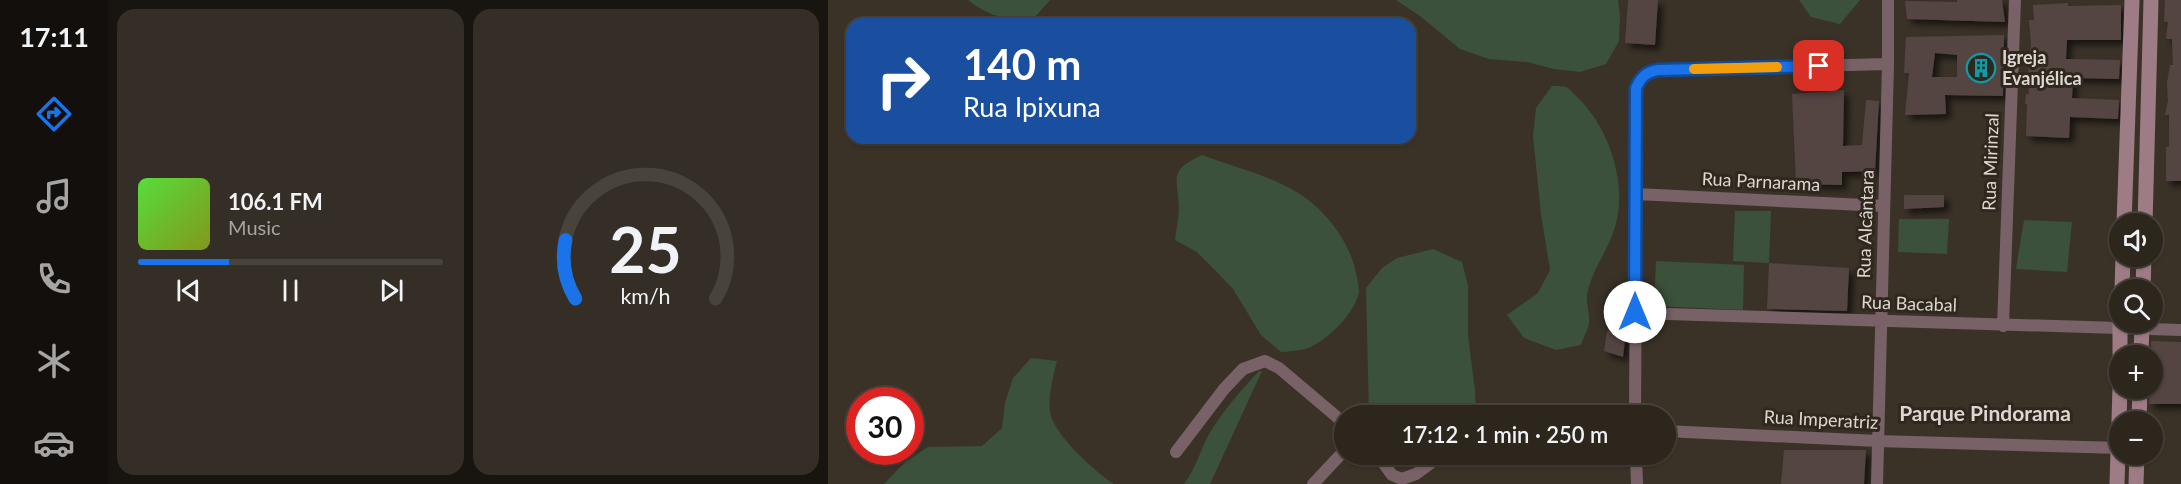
<!DOCTYPE html>
<meta charset="utf-8">
<style>
body{margin:0;font-family:Lato,sans-serif;background:#342e26;color:#f1f3f6;height:100vh;display:flex;flex-direction:column;font-size:22px;white-space:nowrap}
*{box-sizing:border-box;margin:0}
p{font-size:20px;color:#a6a5a4}
.icon{flex:none;width:33px;height:33px;fill:none;stroke:currentColor;stroke-width:2;stroke-linecap:round;stroke-linejoin:round}
.map{position:relative;flex:1;overflow:hidden}
.side{display:flex;flex-direction:column;gap:9px;padding:9px;background:#181510;width:720px}
.side>*{flex:none}
.top-card{position:absolute;left:18px;top:18px;width:570px;height:126px;border-radius:18px;box-shadow:0 2px 4px #0004,0 0 0 2px #48433b;background:#1a4fa0;color:#fff;overflow:hidden}
.buttons{position:absolute;left:1281px;top:213px;display:grid;gap:12px}
.buttons a{display:grid;place-items:center;width:54px;height:54px;border-radius:50%;background:#2c261d;box-shadow:0 2px 4px #0004,0 0 0 2px #48433b;font-size:30px}
.speed{position:absolute;left:18px;top:387px;display:flex;gap:12px;font-size:30px;font-weight:700;text-align:center}
.speed>*{display:grid;place-content:center;width:78px;height:78px;border-radius:50%;background:#2c261d;box-shadow:0 2px 4px #0004,0 0 0 2px #48433b;line-height:1}
.speed .limit{border:9px solid #d22;background:#fff;color:#111}
.pin{position:absolute;display:grid;place-items:center;width:51px;height:51px;color:#fff;margin:-26px;border-radius:12px;box-shadow:0 3px 9px #0006}
.me{position:absolute;width:66px;margin:-33px;rotate:0deg;stroke-linejoin:round;filter:drop-shadow(0 0 4px #0008)}
.turn{display:flex;align-items:center;gap:21px;height:126px;padding:0 18px;font-size:27px}
.turn .icon{width:78px;height:78px;stroke-width:2.5}
.turn b{display:block;font-size:42px;line-height:51px}
.side .card{flex:1;display:flex;flex-direction:column;justify-content:center;gap:9px;min-width:0;padding:0 21px;border-radius:18px;background:#342e26}
.side .dial{align-items:center;gap:0}
.dial svg{height:156px;overflow:visible;fill:none;stroke:#48433b;stroke-width:7;stroke-linecap:round;text-anchor:middle}
.dial text{fill:#f1f3f6;stroke:none}
.song{display:flex;align-items:center;gap:18px}
.cover{width:72px;height:72px;border-radius:9px;background:linear-gradient(135deg,hsl(110 70% 55%),hsl(70 70% 35%))}
.played{height:6px;border-radius:3px;background:linear-gradient(90deg,#1a73e8 30%,#48433b 30%)}
.keys{display:flex;justify-content:space-around;direction:ltr}
.side .tiles{flex:1;display:grid;gap:9px;grid-template-columns:repeat(2,1fr)}
.trip{position:absolute;left:506px;top:405px;width:342px;height:60px;border-radius:30px;background:#2c261d;box-shadow:0 2px 4px #0004,0 0 0 2px #48433b;font-weight:600;line-height:60px;text-align:center}
main{display:flex;flex:1;min-height:0}
.menu{display:flex;flex-direction:column;width:108px;justify-content:space-around;align-items:center;background:#120f0c;color:#a6a5a4}
.menu .icon{width:42px;height:42px}
.menu .active{color:#1a73e8}
.menu b{font-size:27px;color:#f1f3f6}
.map>svg:first-child{display:block}
.green{fill:#3b513c}
.building{fill:#544543;fill-rule:evenodd;filter:url(#shadow)}
.lines{fill:none;stroke-linecap:round;stroke-linejoin:round}
.street{stroke:#786268;stroke-width:12}
.secondary{stroke:#9e7c85;stroke-width:15}
.route-casing{stroke:#114b97;stroke-width:15}
.route{stroke:#1a73e8;stroke-width:10}
.slow{stroke:#f59e0b;stroke-width:10}
.labels{text-anchor:middle;stroke-width:6;stroke-linejoin:round;paint-order:stroke}
.poi-label{font-size:18px;font-weight:bold;fill:#dcd7d0;stroke:#30281e;text-anchor:start}
.street-label{font-size:18px;fill:#dcd7d0;stroke:#30281e}
.quarter-label{font-size:21px;font-weight:bold;fill:#dcd7d0;stroke:#30281e}
</style>
<main>
<nav class="menu">
<b>17:11</b>
<svg class="icon active" aria-label="directions" viewBox="0 0 24 24"><path d="M12 3l9 9-9 9-9-9zM9 14v-3h6M13 9l2 2-2 2"/></svg>
<svg class="icon" aria-label="music" viewBox="0 0 24 24"><path d="M9 18V5l10-2v13"/><circle cx="6" cy="18" r="3"/><circle cx="16" cy="16" r="3"/></svg>
<svg class="icon" aria-label="phone" viewBox="0 0 24 24"><path d="M5 4h4l2 5-3 2q2 4 5 5l2-3 5 2v4C11 20 4 13 5 4z"/></svg>
<svg class="icon" aria-label="climate" viewBox="0 0 24 24"><path d="M12 3v18M4 7l16 10M4 17L20 7"/></svg>
<svg class="icon" aria-label="car" viewBox="0 0 24 24"><path d="M5 17H2v-5l4-1 3-4h7l3 4 3 1v5h-3M9 17h6M6 11h13"/><circle cx="7" cy="17" r="2"/><circle cx="17" cy="17" r="2"/></svg>
</nav>
<section class="side">
<div class="tiles">
<div class="card">
<div class="song"><i class="cover"></i><div><b>106.1 FM</b><p>Music</p></div></div>
<div class="played"></div>
<div class="keys"><svg class="icon" aria-label="previous" viewBox="0 0 24 24"><path d="M18 5L8 12l10 7zM5 5v14"/></svg><svg class="icon" aria-label="pause" viewBox="0 0 24 24"><path d="M8 5v14M16 5v14"/></svg><svg class="icon" aria-label="next" viewBox="0 0 24 24"><path d="M6 5l10 7-10 7zM19 5v14"/></svg></div>
</div>
<div class="card dial"><svg viewBox="0 0 100 80">
<path d="M14 69A42 42 0 1 1 86 69"/>
<path d="M14 69A42 42 0 0 1 9 39" stroke="#1a73e8"/>
<text x="50" y="56" font-size="32" font-weight="700">25</text>
<text x="50" y="72" font-size="11">km/h</text>
</svg></div>
</div>
</section>
<div class="map">
<svg width="1353" height="484" viewBox="0 0 1353 484">
<defs>
<filter id="shadow"><feDropShadow dx="5" dy="5" stdDeviation="3" flood-color="#0009"/></filter>
</defs>
<rect width="100%" height="100%" fill="#3a3227"/>
<path class="green" d="M140 0H222L207 17C178 20 163 18 140 0Z
M568 0H790L792 15 791 41 778 64 752 72 726 69 699 62 661 59 632 49 592 16Z
M971 0H1032L1012 24 983 17Z
M724 86C728 86 734 86 738 87 741 88 745 93 748 96 781 126 800 184 787 227 780 251 763 271 759 295 758 304 762 314 761 323 760 330 755 338 753 345L728 350 696 338 679 315 710 293 722 270 713 214 705 136 708 108Z
M374 155C410 169 448 176 479 199 504 218 524 247 529 278 530 282 531 288 531 292 527 313 500 340 480 348 473 351 462 351 453 352L433 335 405 289 388 271 369 252 347 240C348 229 351 218 351 207 349 175 341 171 374 155Z
M907 211H943L941 263 905 261Z
M1071 219H1121L1119 254 1070 252Z
M1196 220 1244 222 1239 272 1188 269Z
M605 249 634 262 640 285V336L647 391 648 415H541L538 288 554 268 569 258Z
M828 261 916 265 915 310 826 306Z
M203 358 229 361C225 378 220 395 222 412 226 435 267 472 286 484H56L77 462 100 447 154 446 174 428 177 403 185 378Z
M431 371H434L382 484H356C368 469 372 450 381 434 395 411 413 390 431 371Z
M559 455H605L582 467 565 465Z"/>
<path class="building" d="M800 0H830L827 45 797 43Z
M1129 0H1174L1177 22 1079 19 1077 1 1129 2Z
M1337 0H1353V181H1338V147H1341V115H1337L1340 101 1339 83 1342 65H1345L1344 39H1338L1340 22H1336Z
M1240 3V6L1293 5V40H1239L1238 59 1292 60 1291 79 1245 78 1244 98 1291 100 1290 119 1242 117 1241 138 1198 136 1199 104H1197L1198 94H1201L1200 58 1203 46 1201 20H1206L1205 5Z
M1176 35 1175 96 1117 95 1118 114 1077 115 1081 73H1076L1078 37ZM1107 53 1129 55V77H1104Z
M1016 90 1015 146 1034 145 1038 100 1051 101 1047 171 1014 172V185L968 184 964 94Z
M1076 195H1116V207L1076 209Z
M941 263 1021 268 1019 311 939 309Z
M796 287 798 308 782 311 779 296Z
M779 331H798L795 357 776 351Z
M1323 341 1353 342V404H1321L1322 388H1324Z
M956 450H1038L1036 484H953Z"/>
<g class="lines">
<path class="street" d="M808 194 1056 206
M807 313 1353 330
M1175 326 1187 0
M807 416 809 88C813 77 818 72 830 70L1060 64
M837 431 1050 441 1292 448
M348 452 396 389 415 369 437 361 451 368 516 423
M549 454 564 475 574 479 588 474 615 454
M808 454 809 484
M485 484 516 451
M1049 484 1060 64V0"/>
<path class="secondary" d="M1296 224 1304 0
M1317 224 1323 0
M1294 290 1295 256
M1315 290 1316 256
M1292 356V322
M1313 356 1314 322
M1311 422 1312 388
M1289 484 1292 388
M1308 484 1309 454"/>
</g>
<g class="lines">
<g class="route-casing">
<path id="route" d="M807 312 808 88C813 77 818 72 830 70L991 66"/>
</g>
<use href="#route" class="route"/>
<path class="slow" d="M866 69 949 67"/>
</g>
<defs>
<g id="building-ring" transform="scale(1.5)"><circle r="9.5" fill="#30281e" stroke="#0f9aa8" stroke-width="1.5"/><path d="M-4-6H4V6H1V3H-1V6H-4ZM-2.5-4.3h1.7v1.8h-1.7ZM.8-4.3h1.7v1.8H.8ZM-2.5-1h1.7V.8h-1.7ZM.8-1h1.7V.8H.8Z" fill="#0f9aa8"/></g>
</defs>
<g fill-rule="evenodd">
<use href="#building-ring" x="1153" y="68"/>
</g>
<g class="labels">
<g class="poi-label">
<text x="1174" y="64">Igreja<tspan x="1174" dy="21">Evanjélica</tspan></text>
</g>
<g class="street-label">
<text transform="translate(1163 162) rotate(-88)" y="6">Rua Mirinzal</text>
<text transform="translate(933 182) rotate(3)" y="6">Rua Parnarama</text>
<text transform="translate(1038 224) rotate(-88)" y="6">Rua Alcântara</text>
<text transform="translate(1081 304) rotate(2)" y="6">Rua Bacabal</text>
<text transform="translate(993 420) rotate(3)" y="6">Rua Imperatriz</text>
</g>
<g class="quarter-label">
<text x="1157" y="421">Parque Pindorama</text>
</g>
</g>
</svg>
<div class="buttons">
<a><svg class="icon" aria-label="sound" viewBox="0 0 24 24"><path d="M4 9h4l5-4v14l-5-4H4zM17 9q2 3 0 6"/></svg></a>
<a><svg class="icon" aria-label="search" viewBox="0 0 24 24"><circle cx="10" cy="10" r="6"/><path d="M15 15l6 6"/></svg></a>
<a>+</a>
<a>−</a>
</div>
<div class="speed"><div class="limit">30</div></div>
<div class="pin" style="left:991px;top:66px;background:#d93025"><svg class="icon" aria-label="arrive" viewBox="0 0 24 24"><path d="M6 21V4h12l-3 4 3 4H6"/></svg></div>
<svg class="me" style="left:807px;top:312px" viewBox="-20 -20 40 40"><circle r="19" fill="#fff"/><path d="M0-13L10 11 0 6-10 11z" fill="#1a73e8"/></svg>
<div class="trip">17:12 · 1 min · 250 m</div>
<div class="top-card">
<div class="turn"><svg class="icon" aria-label="right" viewBox="0 0 24 24"><path d="M7 20v-9h11M14 6l5 5-5 5"/></svg><div><b>140 m</b>Rua Ipixuna</div></div>
</div>
</div>
</main>
